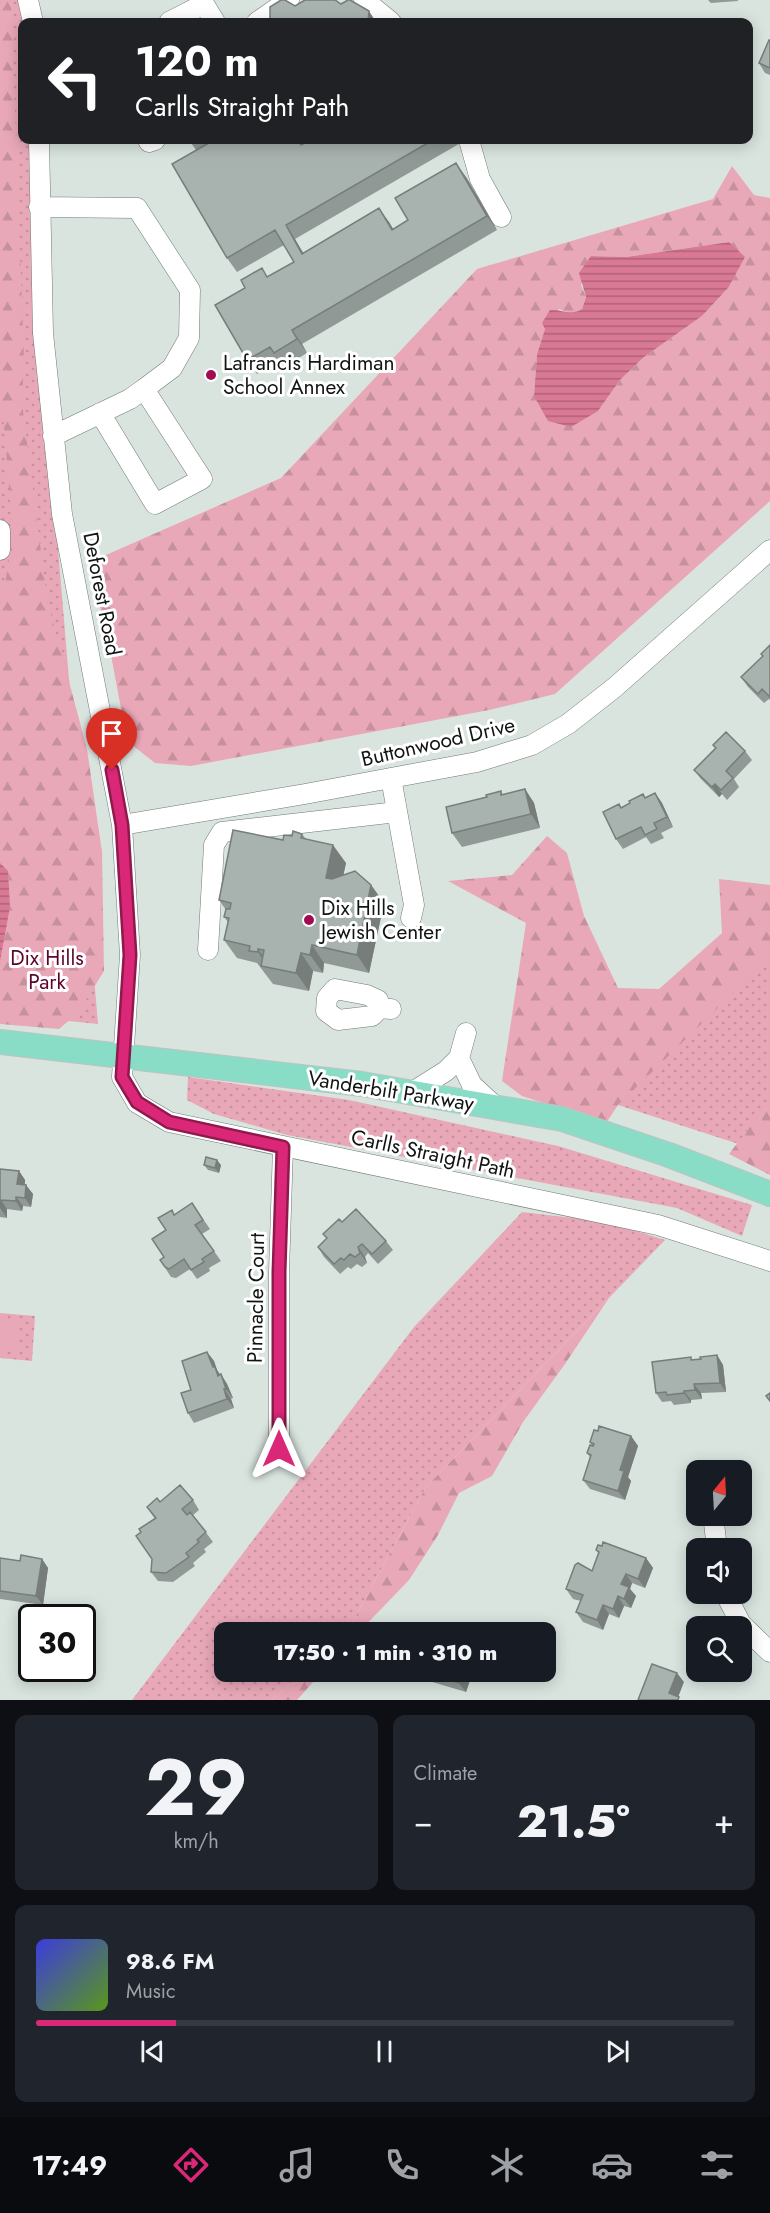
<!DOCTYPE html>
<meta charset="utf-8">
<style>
body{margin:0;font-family:Jost,sans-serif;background:#20242c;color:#f1f3f6;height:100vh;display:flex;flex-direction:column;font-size:22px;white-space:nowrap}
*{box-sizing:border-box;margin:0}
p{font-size:20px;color:#9ea1a6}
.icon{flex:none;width:33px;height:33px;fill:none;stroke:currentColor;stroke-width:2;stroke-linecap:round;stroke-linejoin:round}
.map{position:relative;height:1700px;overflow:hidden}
.sheet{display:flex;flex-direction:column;gap:15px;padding:15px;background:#0d0f14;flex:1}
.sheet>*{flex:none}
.guide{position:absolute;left:18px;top:18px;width:735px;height:126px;border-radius:12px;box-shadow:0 3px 15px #0003;background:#202124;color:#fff;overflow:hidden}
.needle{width:39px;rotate:18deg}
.tools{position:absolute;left:686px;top:1460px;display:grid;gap:12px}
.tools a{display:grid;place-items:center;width:66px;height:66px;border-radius:12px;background:#171b24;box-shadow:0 3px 15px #0003;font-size:30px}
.speed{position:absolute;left:18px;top:1604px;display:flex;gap:12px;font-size:30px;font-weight:700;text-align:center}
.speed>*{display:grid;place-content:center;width:78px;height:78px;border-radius:50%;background:#171b24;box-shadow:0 3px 15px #0003;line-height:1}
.speed .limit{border:3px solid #111;border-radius:9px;background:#fff;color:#111}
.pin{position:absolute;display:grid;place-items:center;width:51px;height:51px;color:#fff;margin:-62px -26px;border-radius:50% 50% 50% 0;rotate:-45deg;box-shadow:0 0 6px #0007}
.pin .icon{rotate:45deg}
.me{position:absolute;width:66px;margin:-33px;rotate:0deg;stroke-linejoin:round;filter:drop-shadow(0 0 4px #0008)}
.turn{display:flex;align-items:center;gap:21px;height:126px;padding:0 18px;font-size:27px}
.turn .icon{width:78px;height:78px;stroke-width:2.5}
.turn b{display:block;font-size:42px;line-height:51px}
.big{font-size:45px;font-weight:800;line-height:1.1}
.sheet .widget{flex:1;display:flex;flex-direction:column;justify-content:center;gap:9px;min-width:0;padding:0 21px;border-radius:12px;background:#20242c}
.sheet .dial{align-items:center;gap:0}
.dial b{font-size:78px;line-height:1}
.song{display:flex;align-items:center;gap:18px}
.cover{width:72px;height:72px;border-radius:9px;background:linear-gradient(135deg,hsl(240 70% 55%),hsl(90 70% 35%))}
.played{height:6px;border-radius:3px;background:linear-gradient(90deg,#db2777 20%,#363941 20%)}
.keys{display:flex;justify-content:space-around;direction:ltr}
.heat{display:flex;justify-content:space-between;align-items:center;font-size:33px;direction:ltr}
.sheet .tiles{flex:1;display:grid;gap:15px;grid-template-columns:1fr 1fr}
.widget:last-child{grid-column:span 2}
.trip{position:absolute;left:214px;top:1622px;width:342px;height:60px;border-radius:12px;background:#171b24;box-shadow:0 3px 15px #0003;font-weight:800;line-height:60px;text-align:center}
.tab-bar{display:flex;height:96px;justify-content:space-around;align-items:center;background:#090b0e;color:#9ea1a6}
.tab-bar .icon{width:42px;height:42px}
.tab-bar .current{color:#db2777}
.tab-bar b{font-size:27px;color:#f1f3f6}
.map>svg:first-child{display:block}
.green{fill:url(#green-dots)}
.forest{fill:url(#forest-firs);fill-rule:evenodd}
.pitch{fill:#e9a8b8}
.water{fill:url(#water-rules)}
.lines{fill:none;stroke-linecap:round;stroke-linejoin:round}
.minor-casing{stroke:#707976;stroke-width:21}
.major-casing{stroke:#c1c2c1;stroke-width:26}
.minor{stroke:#fff;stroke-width:20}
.major{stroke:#89ddc6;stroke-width:24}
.wall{fill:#909996}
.shaded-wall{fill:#767d7a}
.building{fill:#a8b2ae;stroke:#767d7a;stroke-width:1.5}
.route-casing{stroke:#8e194d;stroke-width:15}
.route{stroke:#db2777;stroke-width:10}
.poi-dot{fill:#a10c50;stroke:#fff;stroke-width:2}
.labels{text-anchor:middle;stroke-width:6;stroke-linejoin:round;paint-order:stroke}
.poi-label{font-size:21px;fill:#101412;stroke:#fff;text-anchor:start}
.street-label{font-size:21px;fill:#101412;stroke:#fff}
.park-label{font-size:21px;fill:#5d032b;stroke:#fff}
</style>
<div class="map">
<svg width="770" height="1700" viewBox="0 0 770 1700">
<defs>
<pattern id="green-dots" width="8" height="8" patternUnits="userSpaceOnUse" patternTransform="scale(1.5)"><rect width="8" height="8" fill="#e9a8b8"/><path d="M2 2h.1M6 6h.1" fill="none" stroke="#c7909d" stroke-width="1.8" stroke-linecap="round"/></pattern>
<pattern id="forest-firs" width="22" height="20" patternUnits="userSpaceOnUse" patternTransform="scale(1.5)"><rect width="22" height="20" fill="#e9a8b8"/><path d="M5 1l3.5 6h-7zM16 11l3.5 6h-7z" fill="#c7909d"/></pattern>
<pattern id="water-rules" width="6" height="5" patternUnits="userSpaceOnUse" patternTransform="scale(1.5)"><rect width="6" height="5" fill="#d97995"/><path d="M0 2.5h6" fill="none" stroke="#af6278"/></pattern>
</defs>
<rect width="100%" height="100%" fill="#d9e4df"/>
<path class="green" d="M0 0H26L27 22H22V140H34L54 501 98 1024 0 1014Z
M770 936V1124L748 1147 618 1105Z
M188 1077 349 1100 558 1146 752 1205 742 1236 677 1208 287 1135 214 1114 187 1100Z
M522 1212 607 1222 665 1240 426 1487 347 1632H225V1671H304L272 1700H132L414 1327Z
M0 1313 35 1316 32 1361 0 1358Z"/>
<path class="forest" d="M0 0H11L24 360 22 403 47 599 87 749 102 852 104 971 78 1013 59 1029 0 1024V961L10 907 8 871 0 863V584H5L13 535 3 414 0 413Z
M732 166 754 195 770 198V501L555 694 489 710 191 766 155 763 127 741 111 655 90 562 281 478 477 269 713 199ZM729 242 728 288 702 316 644 357 620 380 598 411 534 396 537 354 545 329 559 309C568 313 574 314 582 309L586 297 581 285 591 256 626 257Z
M547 836 567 853 584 916 618 988 659 989 722 933 719 879 770 885V957L618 1105 606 1123 522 1096 502 1081 526 923 448 881 512 875Z
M770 1105V1175L729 1154 752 1124Z
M609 1298 565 1364 523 1422 492 1476 459 1493 438 1535 409 1580 359 1632H347L426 1487Z
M304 1671H323L297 1700H272Z"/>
<path class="pitch" d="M0 1321 20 1322 18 1349 0 1348Z"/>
<path class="water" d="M729 242 745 257 728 288 702 316 644 357 620 380 598 411 571 427 548 421 534 396 537 354 545 329 542 323 550 310C562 309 571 316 582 309L586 297 579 273 591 256 626 257Z
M0 863 8 871 10 907 0 961Z"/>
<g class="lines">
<g class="minor-casing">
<path id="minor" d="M28 0 33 22
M364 0 391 22
M169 22 204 4 215 22
M257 22 289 0
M39 140 43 333 62 514 122 825 130 955 122 1077 137 1103 169 1122 658 1225 770 1261
M148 140 149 142 155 140
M469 140 480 179 501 217
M39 207 137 208 190 290 189 338 172 368 144 389 130 399 53 436
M100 413 155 504 202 479 144 389
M0 530V550
M391 778 414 905 411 918
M122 825 305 794 477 762 532 745 568 724 614 688 770 550
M208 950 214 845 222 832 397 812
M380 1008 372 1016 338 1020 326 1011 327 998 335 989 367 995 378 1000 380 1008 391 1009
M459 1058 466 1033
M411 1093 446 1071 459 1058 472 1085 497 1108
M279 1449V1272L283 1147
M713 1515 717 1548
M725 1593 741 1624 770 1652"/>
</g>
<g class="major-casing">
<path id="major" d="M0 1042 362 1084 562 1119 669 1155 770 1194"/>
</g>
<use href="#minor" class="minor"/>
<use href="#major" class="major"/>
</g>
<path class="wall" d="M708 0H738V1L711 3Z
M770 40V75L765 73 759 63Z
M189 140H303L305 142 310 140H463L464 141 295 239 303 253 389 222 393 229 408 220 466 177 497 230 302 344 307 353 284 367 279 361 257 374 247 360 268 277 294 262 284 245 237 272 227 258 196 150Z
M770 645V700L769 699 764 703 748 687 741 677 763 656 761 654Z
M713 745 745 751 752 760 734 779 739 787 727 800 722 794 719 797 701 779 694 770 715 748Z
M525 789 534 803 540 828 462 847 452 833 487 797 501 791 503 795Z
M655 793 662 803 673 827 661 833 664 838 651 844 646 837 623 849 616 839 619 804 621 808Z
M302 834 306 839 346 863 343 875 371 885 384 903 369 973 324 963 323 973 313 971 309 991 273 984 257 963 237 958 224 940 228 922 224 917 226 910 219 900 283 840 292 836Z
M204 1165H221L219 1173 208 1170Z
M0 1169 19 1171 25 1180V1185L33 1194 31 1207 23 1206 22 1211 7 1209V1218L0 1217Z
M192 1203 210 1229 202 1234 221 1261 209 1268 210 1271 197 1279 190 1269 176 1278 171 1277 160 1260 164 1257 166 1230 175 1214Z
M342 1222 386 1241 393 1250 378 1264 368 1253 365 1257 367 1263 362 1267 357 1264 351 1269 348 1267 340 1274 324 1257 318 1247 327 1239 323 1234Z
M207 1352 214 1361 217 1370 227 1384 233 1398 231 1399 234 1408 194 1423 188 1413 191 1390Z
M717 1355 723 1365 726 1392 701 1393 702 1399 691 1400V1403L674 1405 671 1401 662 1402 656 1393 693 1360Z
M598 1431 631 1436 638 1446 628 1477 631 1481 625 1500 590 1489 583 1480 590 1457 587 1453 592 1446 590 1442Z
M193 1500 199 1510 193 1515 213 1542 204 1549 206 1552 193 1563 195 1566 173 1582 158 1581 151 1572 155 1519 147 1507 160 1502Z
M596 1550 646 1558 653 1568 645 1588 632 1583 630 1589 636 1596 631 1608 624 1606 619 1618 609 1614 603 1630 583 1622 576 1612 581 1601 573 1599 566 1589 592 1571 599 1554Z
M0 1558 20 1561 42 1559 48 1568 43 1605 0 1599Z
M423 1671H473L466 1692 429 1681Z"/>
<path class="shaded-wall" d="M369 11 376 22H368Z
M456 163 466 177 497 230 487 216Z
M379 208 389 222 402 244 392 230Z
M286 225 295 239 312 268 302 254Z
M292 330 302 344 307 353 297 339Z
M715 784 722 794 719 797 712 787Z
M525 789 534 803 540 828 531 814Z
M655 793 662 803 673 827 667 817Z
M333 845 346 863 339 896 326 878Z
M371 885 384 903 369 973 357 955Z
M312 945 324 963 323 973 310 955Z
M258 949 271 967 268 968 258 952Z
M301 953 313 971 309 991 296 973Z
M217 1160 221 1165 219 1173 215 1168Z
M19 1171 25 1180 24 1193 17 1184Z
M26 1185 33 1194 31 1207 25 1198Z
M16 1197 23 1206 22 1211 16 1201Z
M1 1200 7 1209V1218L0 1208Z
M358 1247 365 1257 367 1263 360 1253Z
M207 1352 214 1361 217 1370 221 1376H218L213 1367Z
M717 1355 723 1365 726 1392 720 1383Z
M221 1374 227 1384 233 1398 226 1389Z
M694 1384 701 1393 702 1399 695 1390Z
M224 1389 231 1399 234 1408 227 1399Z
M684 1391 691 1400V1403L684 1393Z
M631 1436 638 1446 628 1477 631 1481 625 1500 618 1491 620 1470Z
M646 1558 653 1568 645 1588 638 1579Z
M42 1559 48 1568 43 1605 36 1596Z
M626 1574 632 1583 630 1589 636 1596 631 1608 624 1599 621 1584Z
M618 1596 624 1606 619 1618 613 1609Z
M603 1605 609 1614 603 1630 597 1620Z
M463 1671H473L466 1692 459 1683Z
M677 1673 684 1682 677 1700 669 1693Z"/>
<path class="building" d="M281 0H285L295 6 305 0H335L341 4 348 0H350L369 11 368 22H270V7Z
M769 40H770V68L759 63Z
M214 140H298L301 145 310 140H433L286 225 302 254 379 208 392 230 408 220 395 198 456 163 487 216 292 330 297 339 274 353 270 347 247 360 215 305 245 288 241 280 262 268 267 277 294 262 275 230 227 258 172 164Z
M770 645V697L762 689 758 694 741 677 763 656 761 654Z
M726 732 745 751 726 771 733 778 721 790 715 784 712 787 694 770 716 748 713 745Z
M525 789 531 814 452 833 446 807 487 797 486 795 501 791V795Z
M655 793 667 817 654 823 657 829 645 835 641 827 616 839 603 812 619 804 621 808 630 803 629 801 643 794 645 798Z
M233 830 283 840 284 835 292 836 293 831 302 834 301 838 333 845 326 878 332 879 355 871 371 885 357 955 312 945 310 955 301 953 296 973 261 966 264 950 258 949V952L249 951 250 946 224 940 229 918 224 917 226 909H230L231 903 219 900Z
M206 1157 217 1160 215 1168 204 1165Z
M0 1169 19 1171 17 1184 26 1185 25 1198 16 1197V1201L1 1200 0 1208Z
M192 1203 203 1220 195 1225 214 1251 202 1259 204 1262 191 1270 184 1259 169 1269 165 1267 160 1260 164 1257 152 1239 166 1230 158 1218 172 1210 174 1215Z
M356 1209 386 1241 372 1254 362 1244 358 1247 360 1253 355 1257 350 1254 344 1260 341 1258 334 1264 318 1247 327 1238 323 1234 339 1219 342 1222Z
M207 1352 213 1367H215L218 1376 221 1374 226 1389H224L227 1399 188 1413 181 1393 191 1390 182 1361Z
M717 1355 720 1383 694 1384 695 1390 684 1391V1393L667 1395 666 1392 656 1393 652 1362 691 1357V1360L701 1359 700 1357Z
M770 1393V1401L766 1396Z
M599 1426 631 1436 620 1470 624 1471 618 1491 583 1480 591 1455 587 1453 590 1445 593 1446 594 1444 590 1442 594 1430 598 1431Z
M180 1485 193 1500 182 1509 187 1515 190 1512 206 1532 197 1540 199 1542 186 1553 189 1557 166 1573 151 1572 152 1559 136 1536 141 1532 139 1529 156 1518 147 1507 157 1498 160 1502Z
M603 1542 646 1558 638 1579 626 1574 621 1584 629 1587 624 1599 618 1596 613 1609 603 1605 597 1620 576 1612 583 1595 566 1589 575 1565 578 1563 592 1571 599 1552 596 1550 598 1545 602 1546Z
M21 1555 42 1559 36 1596 0 1591V1558L20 1561Z
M652 1664 677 1673 669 1693 679 1697 678 1700H638Z
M423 1671H463L459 1683Z"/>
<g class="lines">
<g class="route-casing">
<path id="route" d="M112 770 122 825 130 955 122 1077 137 1102 169 1122 283 1147 279 1272V1449"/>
</g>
<use href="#route" class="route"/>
</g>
<g class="poi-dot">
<circle cx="211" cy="375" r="6"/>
<circle cx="309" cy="920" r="6"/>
</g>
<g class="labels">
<g class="poi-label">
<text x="223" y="370">Lafrancis Hardiman<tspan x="223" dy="24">School Annex</tspan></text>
<text x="321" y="915">Dix Hills<tspan x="321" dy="24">Jewish Center</tspan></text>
</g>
<g class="street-label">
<text transform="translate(102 594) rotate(79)" y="7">Deforest Road</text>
<text transform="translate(438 742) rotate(-13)" y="7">Buttonwood Drive</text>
<text transform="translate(391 1091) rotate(9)" y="7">Vanderbilt Parkway</text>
<text transform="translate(433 1154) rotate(12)" y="7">Carlls Straight Path</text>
<text transform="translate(256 1298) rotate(-89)" y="7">Pinnacle Court</text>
</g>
<g class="park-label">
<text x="47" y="965">Dix Hills<tspan x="47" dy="24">Park</tspan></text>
</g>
</g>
</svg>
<div class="tools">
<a><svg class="needle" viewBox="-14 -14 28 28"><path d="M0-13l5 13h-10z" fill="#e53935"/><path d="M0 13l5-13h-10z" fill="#9ea1a6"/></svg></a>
<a><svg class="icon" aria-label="sound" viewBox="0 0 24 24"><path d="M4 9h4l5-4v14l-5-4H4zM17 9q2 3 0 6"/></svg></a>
<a><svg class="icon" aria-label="search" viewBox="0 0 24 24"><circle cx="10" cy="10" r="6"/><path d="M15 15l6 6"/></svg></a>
</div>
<div class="speed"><div class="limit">30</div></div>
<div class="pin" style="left:112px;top:770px;background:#d93025"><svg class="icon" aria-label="arrive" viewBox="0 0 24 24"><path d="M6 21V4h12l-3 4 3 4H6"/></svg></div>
<svg class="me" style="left:279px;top:1449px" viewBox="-20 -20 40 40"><path d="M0-17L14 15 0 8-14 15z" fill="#db2777" stroke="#fff" stroke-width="4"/></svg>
<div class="trip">17:50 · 1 min · 310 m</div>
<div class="guide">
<div class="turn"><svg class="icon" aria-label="left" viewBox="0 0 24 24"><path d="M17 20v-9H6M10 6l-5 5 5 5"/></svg><div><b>120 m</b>Carlls Straight Path</div></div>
</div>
</div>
<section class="sheet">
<div class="tiles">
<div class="widget dial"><b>29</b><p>km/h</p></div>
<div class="widget"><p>Climate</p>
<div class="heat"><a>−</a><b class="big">21.5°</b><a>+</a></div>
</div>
<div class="widget">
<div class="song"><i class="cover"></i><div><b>98.6 FM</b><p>Music</p></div></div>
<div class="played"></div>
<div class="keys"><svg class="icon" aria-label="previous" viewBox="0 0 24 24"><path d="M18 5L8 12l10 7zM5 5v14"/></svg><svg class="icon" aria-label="pause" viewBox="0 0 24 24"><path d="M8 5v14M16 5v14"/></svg><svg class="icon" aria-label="next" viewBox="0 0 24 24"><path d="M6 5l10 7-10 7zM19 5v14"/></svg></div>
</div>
</div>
</section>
<nav class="tab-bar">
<b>17:49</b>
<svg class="icon current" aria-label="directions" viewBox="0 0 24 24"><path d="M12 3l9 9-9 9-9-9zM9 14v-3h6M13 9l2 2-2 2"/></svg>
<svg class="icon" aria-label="music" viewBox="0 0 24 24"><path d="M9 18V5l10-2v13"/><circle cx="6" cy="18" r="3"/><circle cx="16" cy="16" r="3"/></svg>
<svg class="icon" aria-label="phone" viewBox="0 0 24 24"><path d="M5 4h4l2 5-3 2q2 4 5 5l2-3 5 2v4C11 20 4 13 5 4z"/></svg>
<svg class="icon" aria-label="climate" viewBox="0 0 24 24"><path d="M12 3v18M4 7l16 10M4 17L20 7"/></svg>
<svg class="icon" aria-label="car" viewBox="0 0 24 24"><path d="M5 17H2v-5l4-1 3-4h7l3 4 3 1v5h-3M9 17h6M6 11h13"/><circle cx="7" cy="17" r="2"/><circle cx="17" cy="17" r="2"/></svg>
<svg class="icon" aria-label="filters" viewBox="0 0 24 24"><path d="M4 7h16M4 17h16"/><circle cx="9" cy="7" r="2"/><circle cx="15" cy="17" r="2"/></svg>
</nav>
